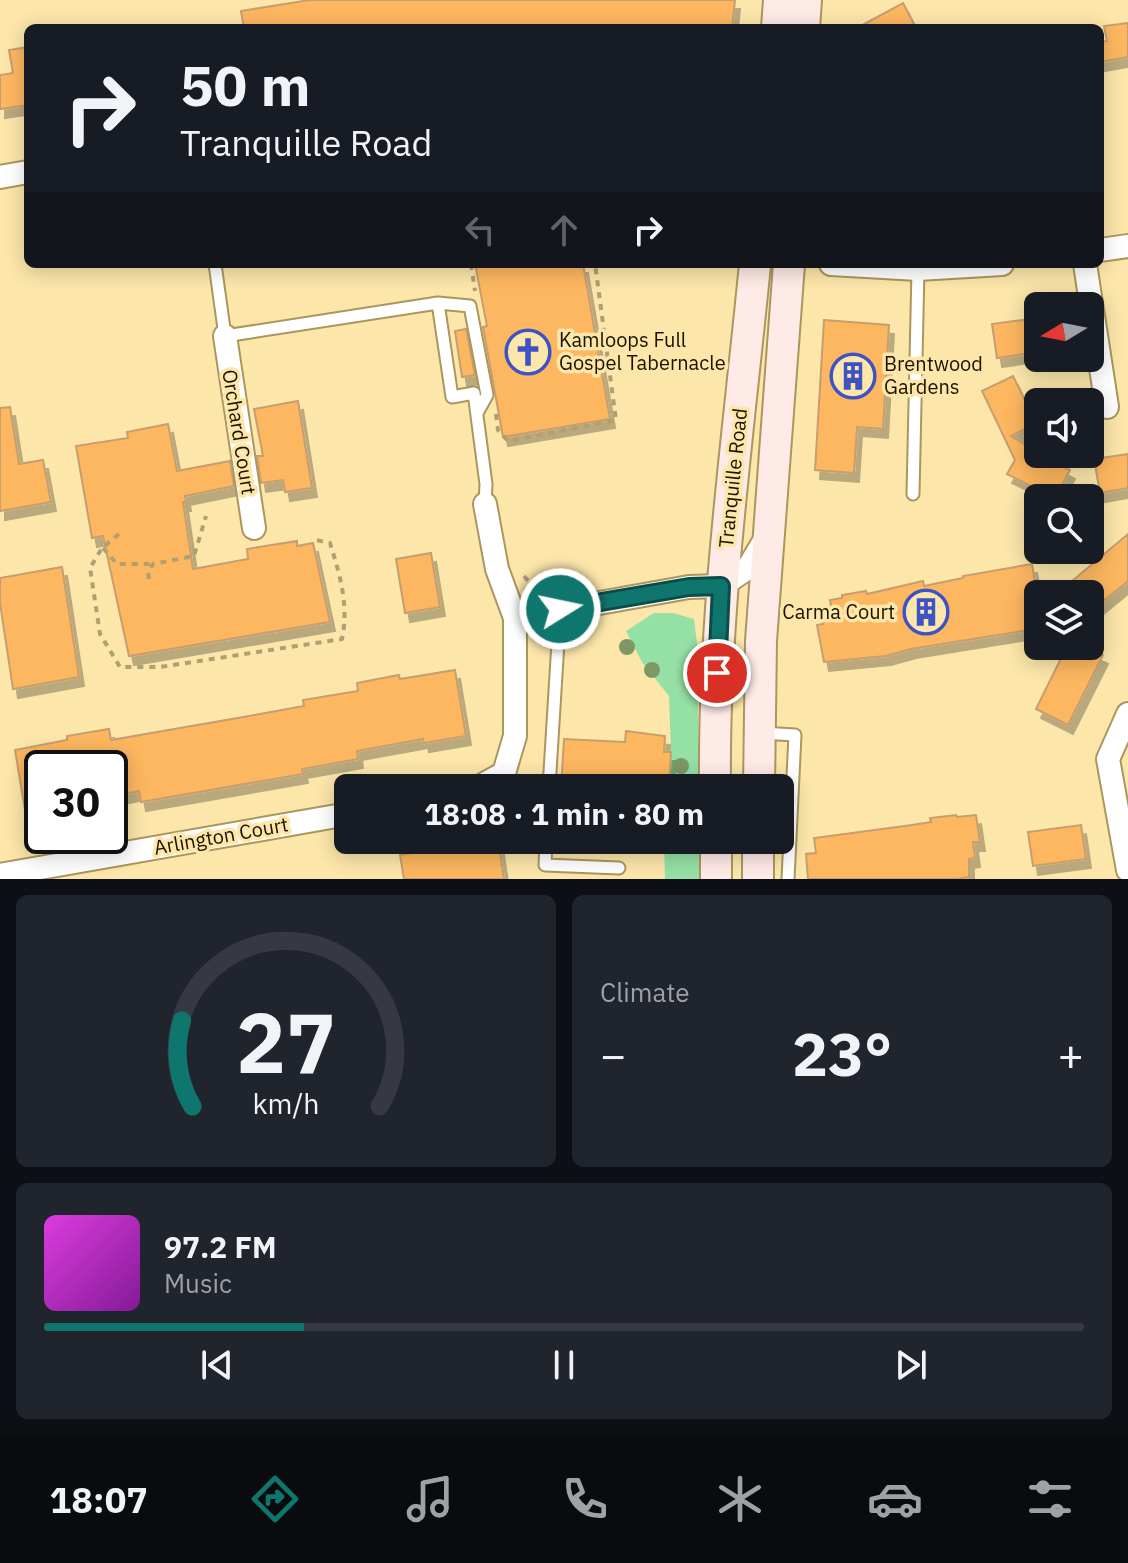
<!DOCTYPE html>
<meta charset="utf-8">
<style>
body{margin:0;font-family:"IBM Plex Sans",sans-serif;background:#20242c;color:#f1f3f6;height:100vh;display:flex;flex-direction:column;font-size:30px;white-space:nowrap}
*{box-sizing:border-box;margin:0}
p{font-size:26px;color:#9ea1a6}
.icon{flex:none;width:44px;height:44px;fill:none;stroke:currentColor;stroke-width:2;stroke-linecap:round;stroke-linejoin:round}
.map{position:relative;height:879px;overflow:hidden}
.details{display:flex;flex-direction:column;gap:16px;padding:16px;background:#0d0f14;flex:1}
.details>*{flex:none}
.top-card{position:absolute;left:24px;top:24px;width:1080px;height:244px;border-radius:12px;box-shadow:0 4px 20px #0003;background:#171b24;color:#f1f3f6;overflow:hidden}
.needle{width:52px;rotate:260deg}
.controls{position:absolute;left:1024px;top:292px;display:grid;gap:16px}
.controls a{display:grid;place-items:center;width:80px;height:80px;border-radius:12px;background:#171b24;box-shadow:0 4px 20px #0003;font-size:40px}
.speed{position:absolute;left:24px;top:750px;display:flex;gap:16px;font-size:40px;font-weight:700;text-align:center}
.speed>*{display:grid;place-content:center;width:104px;height:104px;border-radius:50%;background:#171b24;box-shadow:0 4px 20px #0003;line-height:1}
.speed .limit{border:4px solid #111;border-radius:12px;background:#fff;color:#111}
.pin{position:absolute;display:grid;place-items:center;width:68px;height:68px;color:#fff;margin:-34px;border:4px solid #fff;border-radius:50%;box-shadow:0 2px 8px #0007}
.me{position:absolute;width:88px;margin:-44px;rotate:80deg;stroke-linejoin:round;filter:drop-shadow(0 0 6px #0008)}
.turn{display:flex;align-items:center;gap:28px;height:168px;padding:0 24px;font-size:36px}
.turn .icon{width:104px;height:104px;stroke-width:2.5}
.turn b{display:block;font-size:56px;line-height:68px}
.lanes{display:flex;align-items:center;height:76px;padding:0 24px;background:#0003;justify-content:center;gap:40px;direction:ltr}
.lanes .off{opacity:.35}
.big{font-size:60px;font-weight:800;line-height:1.1}
.details .tile{flex:1;display:flex;flex-direction:column;justify-content:center;gap:12px;min-width:0;padding:0 28px;border-radius:12px;background:#20242c}
.details .dial{align-items:center;gap:0}
.dial svg{height:208px;overflow:visible;fill:none;stroke:#363941;stroke-width:7;stroke-linecap:round;text-anchor:middle}
.dial text{fill:#f1f3f6;stroke:none}
.song{display:flex;align-items:center;gap:24px}
.cover{width:96px;height:96px;border-radius:12px;background:linear-gradient(135deg,hsl(300 70% 55%),hsl(290 70% 35%))}
.played{height:8px;border-radius:4px;background:linear-gradient(90deg,#0f766e 25%,#363941 25%)}
.keys{display:flex;justify-content:space-around;direction:ltr}
.heat{display:flex;justify-content:space-between;align-items:center;font-size:44px;direction:ltr}
.details .tiles{flex:1;display:grid;gap:16px;grid-template-columns:1fr 1fr}
.tile:last-child{grid-column:span 2}
.trip{position:absolute;left:334px;top:774px;width:460px;height:80px;border-radius:12px;background:#171b24;box-shadow:0 4px 20px #0003;font-weight:800;line-height:80px;text-align:center}
.menu{display:flex;height:128px;justify-content:space-around;align-items:center;background:#090b0e;color:#9ea1a6}
.menu .icon{width:56px;height:56px}
.menu .active{color:#0f766e}
.menu b{font-size:36px;color:#f1f3f6}
.map>svg:first-child{display:block}
.green{fill:#95e0a5}
.building{fill:#fdb760;stroke:#c79e6e;stroke-width:2;filter:url(#shadow)}
.lines{fill:none;stroke-linecap:round;stroke-linejoin:round}
.lane-casing{stroke:#ab965d;stroke-width:15}
.street-casing{stroke:#ab965d;stroke-width:26}
.secondary-casing{stroke:#ab965d;stroke-width:34}
.path{stroke:#b09f71;stroke-width:4;stroke-dasharray:6 6;stroke-linecap:butt}
.lane{stroke:#fff;stroke-width:11}
.street{stroke:#fff;stroke-width:22}
.secondary{stroke:#feeae7;stroke-width:30}
.tree{fill:#7e9865}
.route-casing{stroke:#0a4d48;stroke-width:20}
.route{stroke:#0f766e;stroke-width:14}
.labels{text-anchor:middle;stroke-width:7;stroke-linejoin:round;paint-order:stroke}
.poi-label{font-size:20px;fill:#1b1300;stroke:#fce6aa;text-anchor:start}
.street-label{font-size:20px;fill:#1b1300;stroke:#fce6aa}
</style>
<div class="map">
<svg width="1128" height="879" viewBox="0 0 1128 879">
<defs>
<filter id="shadow"><feDropShadow dx="5" dy="9" stdDeviation="0" flood-color="#0004"/></filter>
</defs>
<rect width="100%" height="100%" fill="#fce6aa"/>
<path class="green" d="M654 613H673L694 619 698 652V788H666L671 752 669 696 642 662 626 631Z
M664 840H699V879H665Z"/>
<path class="building" d="M310 0H735L732 28H244L241 11Z
M903 3 916 28H857Z
M1128 23V57L1100 62V42L1107 41 1104 26Z
M28 47V105L0 109V75L13 73 9 50Z
M475 264H583L610 419 503 437 483 327 487 326Z
M1038 318V352L997 358 992 324Z
M824 320 889 325 883 429 857 427 854 473 815 470Z
M466 329 475 375 462 377 455 331Z
M1013 376 1036 424 1011 436 1038 452V454L1070 470 1055 498 1007 474 1015 460 982 391Z
M298 401 312 488 285 492 283 480 261 483 257 456H263L254 409Z
M10 407 19 464 43 460 51 502 0 511V408Z
M168 424 177 471 230 461 234 486 185 496 186 502H183L193 569 248 559 247 549 297 541V546L313 543 330 622 129 656 103 536 92 538 76 446 128 438 127 432Z
M1128 454V488L1100 493 1094 459Z
M1128 534V581L1095 608 1090 603V594H1083L1072 581Z
M431 553 440 607 405 613 396 559Z
M1032 564 1037 593 1031 594 1034 610 1026 612 1029 630 911 649 886 656 824 662 817 625 823 624 821 613 832 612 830 600 842 598V595L866 591 867 594 923 581 924 586 963 578V576Z
M62 567 79 677 13 689 0 603V578Z
M1067 646H1084L1103 655 1068 725 1036 709Z
M455 670 466 736 424 743 423 739 357 751 358 759 302 769 303 774 141 802 139 791 110 797V768H42V813L26 816 15 750 67 740V736L109 729 111 740 249 716 304 706 303 700 358 691 357 683 399 675 400 679Z
M626 731 665 736 664 752H671L669 784 666 788H561L564 739 625 742Z
M956 815 957 817 976 815 980 842H973L975 858 969 859V877L957 879H808L806 854 816 853 814 838 912 825 931 822 930 818Z
M1081 825 1086 859 1033 866 1028 832Z
M491 840H498L504 879H404L400 855Z"/>
<g class="lines">
<g class="lane-casing">
<path id="lane" d="M215 264 225 336 438 303 470 306 487 395 477 413
M438 303 452 397 474 393 486 484 485 504
M913 494 918 269
M760 733 795 735 788 879
M549 788 560 610
M546 840 545 865 619 868"/>
</g>
<g class="street-casing">
<path id="street" d="M0 177 28 172
M1100 250 1128 246
M831 264 918 269 1002 264
M1085 264 1107 407
M225 336 254 528
M485 504 497 569 515 618 689 587 721 586 748 568 766 538
M1128 714 1108 759 1128 870
M477 788 504 773 515 736V618
M0 875 348 814"/>
</g>
<g class="secondary-casing">
<path id="secondary" d="M777 28 779 0
M804 28 806 0
M715 788C713 612 738 439 755 264
M759 788 761 641 789 264
M716 840V879
M758 879V840"/>
</g>
<path class="path" d="M471 264 475 291
M496 414 498 430 508 441 616 420 595 264
M119 534 102 548 90 568 100 634 120 667H160L342 639C349 605 340 575 330 543L311 539
M103 548 117 564H153
M524 576 534 588 545 589
M149 579 148 573 153 564 194 556 206 516"/>
<use href="#lane" class="lane"/>
<use href="#street" class="street"/>
<use href="#secondary" class="secondary"/>
</g>
<g class="tree">
<circle cx="627" cy="647" r="8"/>
<circle cx="652" cy="670" r="8"/>
<circle cx="681" cy="766" r="8"/>
</g>
<g class="lines">
<g class="route-casing">
<path id="route" d="M560 609 689 587 721 586 717 673"/>
</g>
<use href="#route" class="route"/>
</g>
<defs>
<g id="church-ring" transform="scale(2.3)"><circle r="9.5" fill="#fce6aa" stroke="#3d52c5" stroke-width="1.5"/><path d="M-1.2-6h2.4v3.5h3.3v2.4h-3.3V6h-2.4V-.1h-3.3v-2.4h3.3Z" fill="#3d52c5"/></g>
<g id="building-ring" transform="scale(2.3)"><circle r="9.5" fill="#fce6aa" stroke="#3d52c5" stroke-width="1.5"/><path d="M-4-6H4V6H1V3H-1V6H-4ZM-2.5-4.3h1.7v1.8h-1.7ZM.8-4.3h1.7v1.8H.8ZM-2.5-1h1.7V.8h-1.7ZM.8-1h1.7V.8H.8Z" fill="#3d52c5"/></g>
</defs>
<g fill-rule="evenodd">
<use href="#church-ring" x="528" y="352"/>
<use href="#building-ring" x="853" y="376"/>
<use href="#building-ring" x="926" y="612"/>
</g>
<g class="labels">
<g class="poi-label">
<text x="559" y="347">Kamloops Full<tspan x="559" dy="23">Gospel Tabernacle</tspan></text>
<text x="884" y="371">Brentwood<tspan x="884" dy="23">Gardens</tspan></text>
<text x="895" y="619" text-anchor="end">Carma Court</text>
</g>
<g class="street-label">
<text transform="translate(239 432) rotate(81)" y="7">Orchard Court</text>
<text transform="translate(733 478) rotate(-84)" y="7">Tranquille Road</text>
<text transform="translate(221 836) rotate(-10)" y="7">Arlington Court</text>
</g>
</g>
</svg>
<div class="controls">
<a><svg class="needle" viewBox="-14 -14 28 28"><path d="M0-13l5 13h-10z" fill="#e53935"/><path d="M0 13l5-13h-10z" fill="#9ea1a6"/></svg></a>
<a><svg class="icon" aria-label="sound" viewBox="0 0 24 24"><path d="M4 9h4l5-4v14l-5-4H4zM17 9q2 3 0 6"/></svg></a>
<a><svg class="icon" aria-label="search" viewBox="0 0 24 24"><circle cx="10" cy="10" r="6"/><path d="M15 15l6 6"/></svg></a>
<a><svg class="icon" aria-label="layers" viewBox="0 0 24 24"><path d="M12 4l9 5-9 5-9-5zM3 14l9 5 9-5"/></svg></a>
</div>
<div class="speed"><div class="limit">30</div></div>
<div class="pin" style="left:717px;top:673px;background:#d93025"><svg class="icon" aria-label="arrive" viewBox="0 0 24 24"><path d="M6 21V4h12l-3 4 3 4H6"/></svg></div>
<svg class="me" style="left:560px;top:609px" viewBox="-20 -20 40 40"><circle r="17" fill="#0f766e" stroke="#fff" stroke-width="3"/><path d="M0-11L8 9 0 5-8 9z" fill="#fff"/></svg>
<div class="trip">18:08 · 1 min · 80 m</div>
<div class="top-card">
<div class="turn"><svg class="icon" aria-label="right" viewBox="0 0 24 24"><path d="M7 20v-9h11M14 6l5 5-5 5"/></svg><div><b>50 m</b>Tranquille Road</div></div>
<div class="lanes"><svg class="icon off" aria-label="left" viewBox="0 0 24 24"><path d="M17 20v-9H6M10 6l-5 5 5 5"/></svg><svg class="icon off" aria-label="ahead" viewBox="0 0 24 24"><path d="M12 20V5M6 11l6-6 6 6"/></svg><svg class="icon" aria-label="right" viewBox="0 0 24 24"><path d="M7 20v-9h11M14 6l5 5-5 5"/></svg></div>
</div>
</div>
<section class="details">
<div class="tiles">
<div class="tile dial"><svg viewBox="0 0 100 80">
<path d="M14 69A42 42 0 1 1 86 69"/>
<path d="M14 69A42 42 0 0 1 10 36" stroke="#0f766e"/>
<text x="50" y="56" font-size="32" font-weight="700">27</text>
<text x="50" y="72" font-size="11">km/h</text>
</svg></div>
<div class="tile"><p>Climate</p>
<div class="heat"><a>−</a><b class="big">23°</b><a>+</a></div>
</div>
<div class="tile">
<div class="song"><i class="cover"></i><div><b>97.2 FM</b><p>Music</p></div></div>
<div class="played"></div>
<div class="keys"><svg class="icon" aria-label="previous" viewBox="0 0 24 24"><path d="M18 5L8 12l10 7zM5 5v14"/></svg><svg class="icon" aria-label="pause" viewBox="0 0 24 24"><path d="M8 5v14M16 5v14"/></svg><svg class="icon" aria-label="next" viewBox="0 0 24 24"><path d="M6 5l10 7-10 7zM19 5v14"/></svg></div>
</div>
</div>
</section>
<nav class="menu">
<b>18:07</b>
<svg class="icon active" aria-label="directions" viewBox="0 0 24 24"><path d="M12 3l9 9-9 9-9-9zM9 14v-3h6M13 9l2 2-2 2"/></svg>
<svg class="icon" aria-label="music" viewBox="0 0 24 24"><path d="M9 18V5l10-2v13"/><circle cx="6" cy="18" r="3"/><circle cx="16" cy="16" r="3"/></svg>
<svg class="icon" aria-label="phone" viewBox="0 0 24 24"><path d="M5 4h4l2 5-3 2q2 4 5 5l2-3 5 2v4C11 20 4 13 5 4z"/></svg>
<svg class="icon" aria-label="climate" viewBox="0 0 24 24"><path d="M12 3v18M4 7l16 10M4 17L20 7"/></svg>
<svg class="icon" aria-label="car" viewBox="0 0 24 24"><path d="M5 17H2v-5l4-1 3-4h7l3 4 3 1v5h-3M9 17h6M6 11h13"/><circle cx="7" cy="17" r="2"/><circle cx="17" cy="17" r="2"/></svg>
<svg class="icon" aria-label="filters" viewBox="0 0 24 24"><path d="M4 7h16M4 17h16"/><circle cx="9" cy="7" r="2"/><circle cx="15" cy="17" r="2"/></svg>
</nav>
